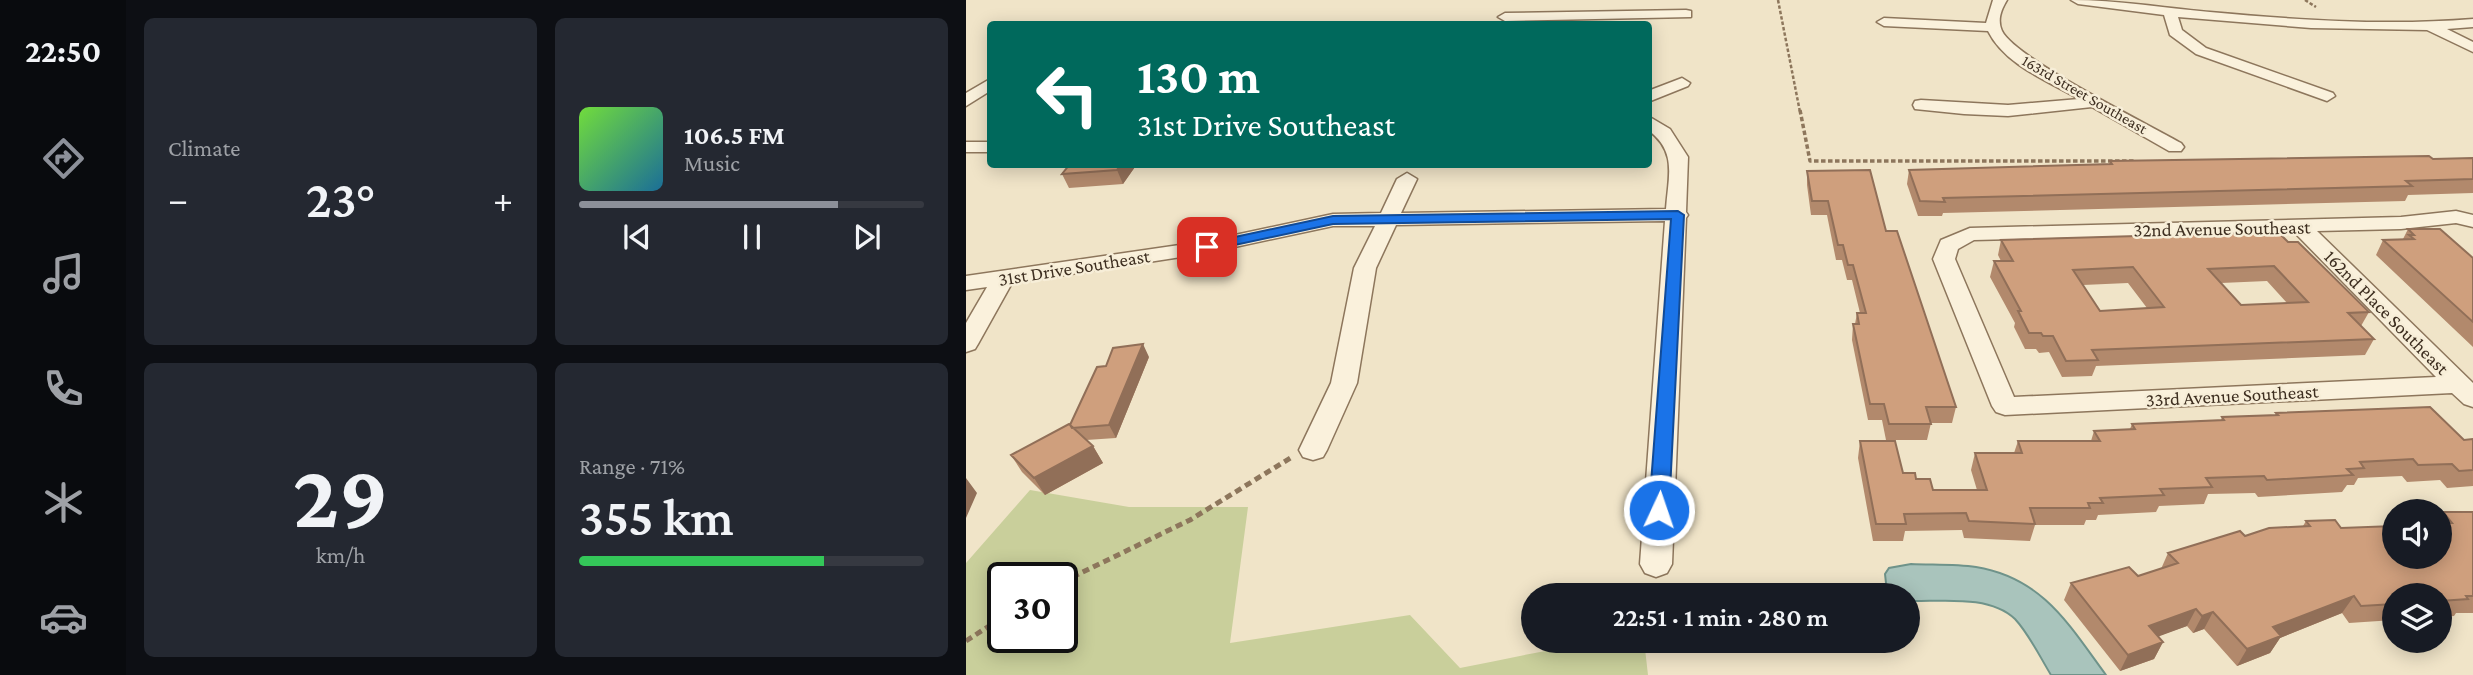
<!DOCTYPE html>
<meta charset="utf-8">
<style>
body{margin:0;font-family:"Crimson Pro",serif;background:#242831;color:#f1f3f6;height:100vh;display:flex;flex-direction:column;font-size:26px;white-space:nowrap}
*{box-sizing:border-box;margin:0}
p{font-size:23px;color:#9ea1a6}
.icon{flex:none;width:38px;height:38px;fill:none;stroke:currentColor;stroke-width:2;stroke-linecap:round;stroke-linejoin:round}
.map{position:relative;flex:1;overflow:hidden}
.side{display:flex;flex-direction:column;gap:18px;padding:18px;background:#0d0f14;width:840px}
.side>*{flex:none}
.banner{position:absolute;left:21px;top:21px;width:665px;height:147px;border-radius:7px;box-shadow:0 4px 18px #0003;background:#00695c;color:#fff;overflow:hidden}
.buttons{position:absolute;left:1416px;top:499px;display:grid;gap:14px}
.buttons a{display:grid;place-items:center;width:70px;height:70px;border-radius:50%;background:#171b24;box-shadow:0 4px 18px #0003;font-size:35px}
.speed{position:absolute;left:21px;top:562px;display:flex;gap:14px;font-size:35px;font-weight:700;text-align:center}
.speed>*{display:grid;place-content:center;width:91px;height:91px;border-radius:50%;background:#171b24;box-shadow:0 4px 18px #0003;line-height:1}
.speed .limit{border:4px solid #111;border-radius:10px;background:#fff;color:#111}
.pin{position:absolute;display:grid;place-items:center;width:60px;height:60px;color:#fff;margin:-30px;border-radius:14px;box-shadow:0 4px 10px #0006}
.me{position:absolute;width:77px;margin:-38px;rotate:3deg;stroke-linejoin:round;filter:drop-shadow(0 0 5px #0008)}
.turn{display:flex;align-items:center;gap:24px;height:147px;padding:0 35px;font-size:32px}
.turn .icon{width:91px;height:91px;stroke-width:2.5}
.turn b{display:block;font-size:49px;line-height:60px}
.big{font-size:52px;font-weight:600;line-height:1.1}
.side .card{flex:1;display:flex;flex-direction:column;justify-content:center;gap:10px;min-width:0;padding:0 24px;border-radius:10px;background:#242831}
.side .dial{align-items:center;gap:0}
.dial b{font-size:91px;line-height:1}
.song{display:flex;align-items:center;gap:21px}
.cover{width:84px;height:84px;border-radius:10px;background:linear-gradient(135deg,hsl(100 70% 55%),hsl(200 70% 35%))}
.played{height:7px;border-radius:4px;background:linear-gradient(90deg,#8c9099 75%,#363941 75%)}
.keys{display:flex;justify-content:space-around;direction:ltr}
.heat{display:flex;justify-content:space-between;align-items:center;font-size:38px;direction:ltr}
.charge{height:10px;border-radius:5px;background:linear-gradient(90deg,#34c759 71%,#363941 0)}
.side .tiles{flex:1;display:grid;gap:18px;grid-template-columns:repeat(2,1fr)}
.trip{position:absolute;left:555px;top:583px;width:399px;height:70px;border-radius:35px;background:#171b24;box-shadow:0 4px 18px #0003;font-weight:600;line-height:70px;text-align:center}
main{display:flex;flex:1;min-height:0}
.menu{display:flex;flex-direction:column;width:126px;justify-content:space-around;align-items:center;background:#090b0e;color:#9ea1a6}
.menu .icon{width:49px;height:49px}
.menu .selected{color:#8c9099}
.menu b{font-size:32px;color:#f1f3f6}
.map>svg:first-child{display:block}
.green{fill:#c9cf9b;fill-rule:evenodd}
.water{fill:#a9c4bc;stroke:#6f938a;stroke-width:2}
.lines{fill:none;stroke-linecap:round;stroke-linejoin:round}
.minor-casing{stroke:#8d765c;stroke-width:3}
.path-far2{stroke:#8d765c;stroke-width:2.5;stroke-dasharray:3.5 2;stroke-linecap:butt}
.path-far1{stroke:#8d765c;stroke-width:3.5;stroke-dasharray:4.5 2.5;stroke-linecap:butt}
.path{stroke:#8d765c;stroke-width:5;stroke-dasharray:7 4.5;stroke-linecap:butt}
.minor{fill:#faf1dc;fill-rule:evenodd}
.wall{fill:#b2896c;fill-rule:evenodd}
.shaded-wall{fill:#916f58}
.building{fill:#cf9f7d;stroke:#916f58;stroke-width:2;fill-rule:evenodd}
.route{fill:#1a73e8;stroke:#114b97;stroke-width:2}
.labels{text-anchor:middle;stroke-width:5;stroke-linejoin:round;paint-order:stroke}
.far-street-label{font-size:16px;fill:#3d2e20;stroke:#f7eed8}
.street-label{font-size:19px;fill:#3d2e20;stroke:#f7eed8}
</style>
<main>
<nav class="menu">
<b>22:50</b>
<svg class="icon selected" aria-label="directions" viewBox="0 0 24 24"><path d="M12 3l9 9-9 9-9-9zM9 14v-3h6M13 9l2 2-2 2"/></svg>
<svg class="icon" aria-label="music" viewBox="0 0 24 24"><path d="M9 18V5l10-2v13"/><circle cx="6" cy="18" r="3"/><circle cx="16" cy="16" r="3"/></svg>
<svg class="icon" aria-label="phone" viewBox="0 0 24 24"><path d="M5 4h4l2 5-3 2q2 4 5 5l2-3 5 2v4C11 20 4 13 5 4z"/></svg>
<svg class="icon" aria-label="climate" viewBox="0 0 24 24"><path d="M12 3v18M4 7l16 10M4 17L20 7"/></svg>
<svg class="icon" aria-label="car" viewBox="0 0 24 24"><path d="M5 17H2v-5l4-1 3-4h7l3 4 3 1v5h-3M9 17h6M6 11h13"/><circle cx="7" cy="17" r="2"/><circle cx="17" cy="17" r="2"/></svg>
</nav>
<section class="side">
<div class="tiles">
<div class="card"><p>Climate</p>
<div class="heat"><a>−</a><b class="big">23°</b><a>+</a></div>
</div>
<div class="card">
<div class="song"><i class="cover"></i><div><b>106.5 FM</b><p>Music</p></div></div>
<div class="played"></div>
<div class="keys"><svg class="icon" aria-label="previous" viewBox="0 0 24 24"><path d="M18 5L8 12l10 7zM5 5v14"/></svg><svg class="icon" aria-label="pause" viewBox="0 0 24 24"><path d="M8 5v14M16 5v14"/></svg><svg class="icon" aria-label="next" viewBox="0 0 24 24"><path d="M6 5l10 7-10 7zM19 5v14"/></svg></div>
</div>
<div class="card dial"><b>29</b><p>km/h</p></div>
<div class="card"><p>Range · 71%</p><b class="big">355 km</b><div class="charge"></div></div>
</div>
</section>
<div class="map">
<svg width="1507" height="675" viewBox="0 0 1507 675">
<rect width="100%" height="100%" fill="#f0e4c8"/>
<path class="green" d="M64 490 163 507H282L264 643 444 615 494 668C555 656 616 641 678 640L682 675H0V563ZM37 578H96V637H37Z"/>
<path class="water" d="M945 564C966 565 989 564 1010 567 1077 578 1103 625 1140 675H1085C1074 657 1063 634 1049 619 1023 594 974 602 942 601V595H925L921 592 919 574 923 568Z"/>
<g class="lines">
<g class="minor-casing">
<path id="minor" d="M1027 0H1041C1035 10 1031 20 1036 31 1050 59 1182 124 1215 143L1218 147 1215 151H1203L1126 107 1042 116 998 114 949 109 947 105 949 101 955 100 1042 105 1113 99C1082 81 1039 65 1022 31L918 26 911 22 918 18 1020 23Z
M1105 0C1152 0 1198 8 1244 12 1331 20 1420 26 1507 19V27L1481 29 1507 42V52L1461 30 1345 28 1212 17 1216 30 1240 48 1367 93 1369 96 1361 101 1230 54 1204 35 1198 15 1112 4Z
M720 10 725 11V17L539 21 532 17 539 13Z
M716 78 724 83 722 86 682 102V91Z
M24 79V91L0 106V93Z
M682 116 704 129 722 157 720 212 722 215 720 218 706 564 701 573 690 577 679 573 674 564 699 221 430 225 410 268 391 383 361 450 357 457 347 460 337 457 333 450 365 383 388 268 409 226H367L241 253 46 283 12 344 9 349 0 352V323L21 287 0 290V276L241 241 367 214 415 213 431 179 441 173 451 179 435 213 700 209C702 177 712 152 682 130Z
M0 142H24V152H0Z
M1490 211 1507 215V227L1490 223 1435 229 1351 231 1507 383V407L1498 404 1486 393 1039 415 1030 412 1026 406 967 259 975 240 1004 228 1435 217ZM1328 232 1470 377 1048 397 989 259 992 249 1008 240Z"/>
</g>
<path class="path-far2" d="M812 0 834 112
M1339 0 1350 7"/>
<path class="path-far1" d="M834 110 844 161H1169"/>
<path class="path" d="M96 582 224 520 326 457
M0 641 37 617"/>
<use href="#minor" class="minor"/>
</g>
<path class="wall" d="M1507 158V193L1442 195 1439 201 977 213 976 216H952L941 184 943 170 1143 164 1144 161Z
M171 164 157 184 103 188 96 174Z
M841 171 920 231 990 407 986 423H965L961 440H920L916 420H902L886 340 887 324H889L891 313H894L886 280H881L876 260H870L861 215H845L841 185Z
M1442 229 1507 258V347L1410 255 1417 240 1437 239Z
M1035 240 1322 242 1403 312 1395 326 1408 339 1399 355 1130 366 1126 376 1096 377 1083 352 1073 353 1070 349H1059L1048 327 1049 323 1024 277 1028 261H1035L1032 255ZM1301 281 1321 303 1275 305 1255 283ZM1162 283 1181 308 1134 311 1117 285Z
M183 357 150 438 120 440 127 446 137 463 79 495 56 472 45 455 104 425Z
M1310 413 1498 440 1507 439V486L1481 488 1474 480 1441 482 1436 476 1392 478 1388 485H1381L1376 492 1292 497 1289 493 1242 494 1238 504 1193 506 1190 512 1132 515 1130 520H1120L1118 525H1069L1064 541 998 538 996 530 939 531 937 541H907L892 458 894 441 937 473 950 479 967 490H1011L1005 470 1009 453H1048L1052 441H1125L1128 431 1164 429 1166 424 1255 420 1256 417 1309 415Z
M1477 512H1507V613H1490L1488 616 1474 617V595H1428V620L1383 623 1376 613 1314 638 1304 653 1271 666 1238 629 1227 633 1221 626 1192 636 1197 642 1188 659 1154 671 1098 600 1105 583 1172 576 1195 569 1202 553 1279 536 1337 526 1340 521 1375 528 1474 556V518Z"/>
<path class="shaded-wall" d="M155 164H171L157 184 151 170Z
M177 344 183 357 150 438 143 425Z
M127 446 137 463 79 495 68 478Z
M0 478 11 493 0 518Z
M1388 596 1376 613 1314 638 1304 653 1271 666 1281 649 1307 627Z
M1230 609 1221 626 1175 643 1183 626Z
M1247 612 1238 629 1227 633 1236 616Z
M1197 642 1188 659 1154 671 1162 655Z"/>
<path class="building" d="M1463 156 1467 159 1507 158V179L1440 181 1446 186 977 198 979 202 954 201 943 170 1146 164 1144 161Z
M104 164H155L151 170 96 174Z
M904 170 920 231H931L990 407H960L965 424H923L918 404H904L887 324H893L891 313H900L887 265H882L877 245H872L862 201H846L841 171Z
M1442 229H1474L1507 258V322L1417 240 1448 239 1443 235H1448Z
M1312 232 1322 242H1332L1403 312 1382 313 1408 339 1126 350 1132 360 1100 361 1087 336H1077L1075 333H1063L1052 311H1055L1028 261H1047L1035 240ZM1308 266 1342 302 1275 305 1242 269ZM1167 267 1198 307 1134 311 1107 270Z
M177 344 143 425 106 428 104 425 131 367 140 366 147 348Z
M1464 407 1498 440 1507 439V470L1493 471 1486 464 1452 465 1447 459 1394 462 1398 468 1381 469 1387 475 1301 480 1298 476 1240 478 1246 487 1194 489 1198 495 1134 498 1137 503H1122L1124 508H1064L1069 524 1003 521 1000 513 938 514 940 524H910L894 441H929L937 473H949L950 479H964L967 490H1021L1009 453H1056L1052 441H1134L1128 431 1169 429 1166 424 1258 420 1256 417 1312 415 1310 413Z
M103 424 127 446 68 478 45 455Z
M1477 512H1507V596H1500L1502 599 1474 601V595H1428V604L1395 606 1388 596 1307 627 1315 636 1281 649 1247 612 1236 616 1230 609 1183 626 1197 642 1162 655 1105 583 1163 567 1172 576 1212 563 1202 553 1274 531 1279 536 1303 528 1344 526 1340 521 1369 520 1375 528 1428 526V556H1474V523H1486Z"/>
<path class="route" d="M712 211 718 215 703 510 700 516 693 518 686 516 683 510 705 219 367 224 241 251 234 247 241 243 367 216Z"/>
<g class="labels">
<g class="far-street-label">
<text transform="translate(1119 94) rotate(30)" y="6">163rd Street Southeast</text>
</g>
<g class="street-label">
<text transform="translate(1256 228) rotate(-1)" y="7">32nd Avenue Southeast</text>
<text transform="translate(108 267) rotate(-9)" y="7">31st Drive Southeast</text>
<text transform="translate(1421 312) rotate(45)" y="7">162nd Place Southeast</text>
<text transform="translate(1266 395) rotate(-3)" y="7">33rd Avenue Southeast</text>
</g>
</g>
</svg>
<div class="buttons">
<a><svg class="icon" aria-label="sound" viewBox="0 0 24 24"><path d="M4 9h4l5-4v14l-5-4H4zM17 9q2 3 0 6"/></svg></a>
<a><svg class="icon" aria-label="layers" viewBox="0 0 24 24"><path d="M12 4l9 5-9 5-9-5zM3 14l9 5 9-5"/></svg></a>
</div>
<div class="speed"><div class="limit">30</div></div>
<div class="pin" style="left:241px;top:247px;background:#d93025"><svg class="icon" aria-label="arrive" viewBox="0 0 24 24"><path d="M6 21V4h12l-3 4 3 4H6"/></svg></div>
<svg class="me" style="left:693px;top:510px" viewBox="-20 -20 40 40"><circle r="17" fill="#1a73e8" stroke="#fff" stroke-width="3"/><path d="M0-11L8 9 0 5-8 9z" fill="#fff"/></svg>
<div class="trip">22:51 · 1 min · 280 m</div>
<div class="banner">
<div class="turn"><svg class="icon" aria-label="left" viewBox="0 0 24 24"><path d="M17 20v-9H6M10 6l-5 5 5 5"/></svg><div><b>130 m</b>31st Drive Southeast</div></div>
</div>
</div>
</main>
